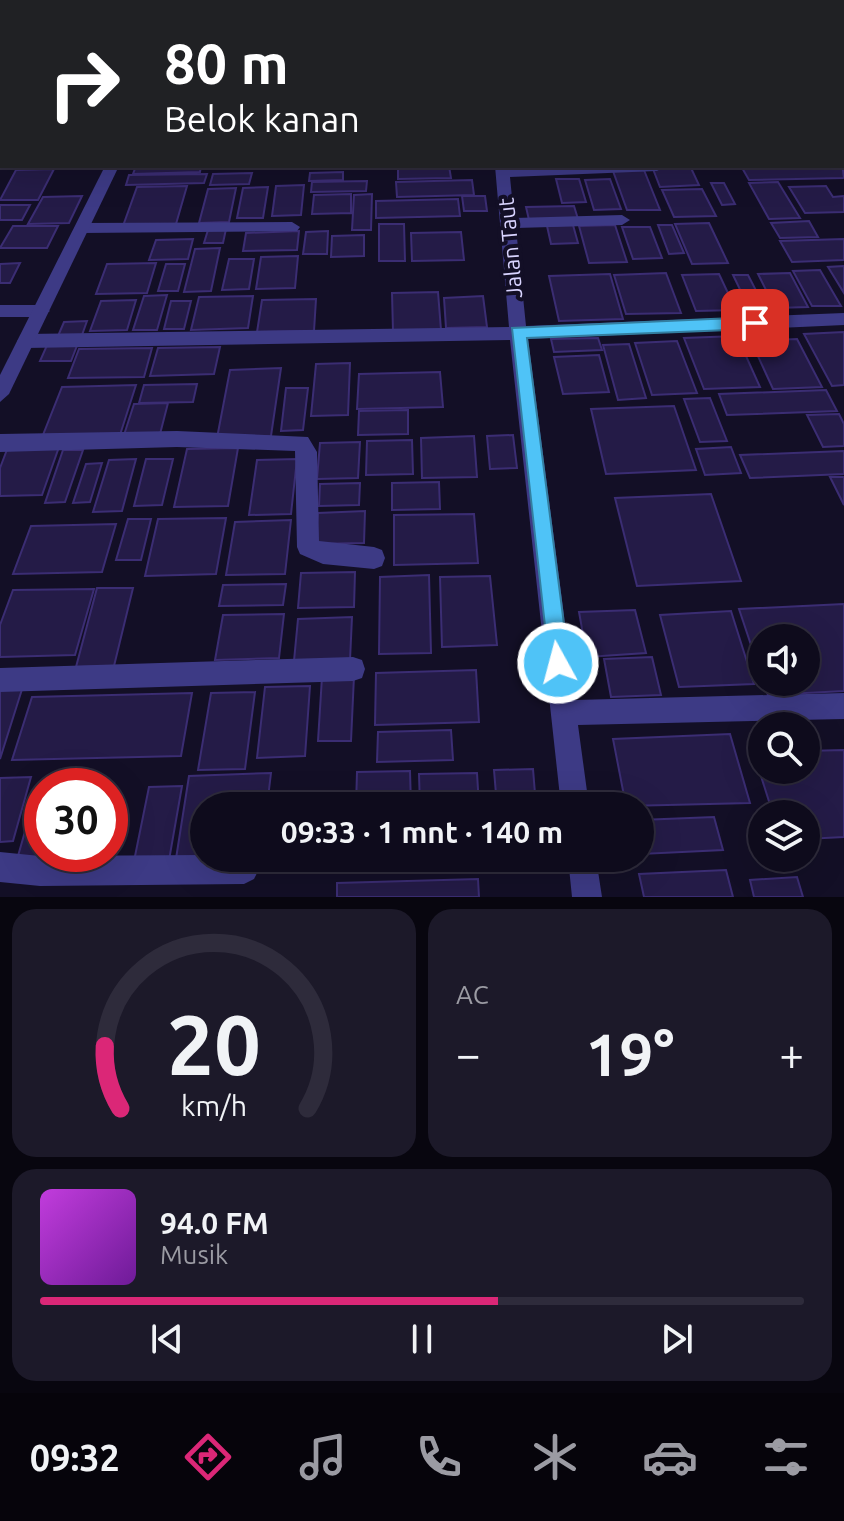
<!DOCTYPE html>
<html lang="id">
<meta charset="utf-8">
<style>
body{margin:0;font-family:Ubuntu,sans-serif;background:#1c1929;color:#f1f3f6;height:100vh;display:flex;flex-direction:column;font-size:30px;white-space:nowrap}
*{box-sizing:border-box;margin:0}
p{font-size:26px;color:#9b9ba3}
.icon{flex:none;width:44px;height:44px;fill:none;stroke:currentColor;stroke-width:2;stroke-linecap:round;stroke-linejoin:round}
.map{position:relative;height:897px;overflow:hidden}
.drawer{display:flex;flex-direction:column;gap:12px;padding:12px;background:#08060f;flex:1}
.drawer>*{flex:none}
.hud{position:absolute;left:0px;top:0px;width:844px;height:168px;box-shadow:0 8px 32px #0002,0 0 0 2px #2e2b3b;background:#202124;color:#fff;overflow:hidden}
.controls{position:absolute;left:748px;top:624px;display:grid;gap:16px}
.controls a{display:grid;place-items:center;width:72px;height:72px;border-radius:50%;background:#0e0b1c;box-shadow:0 8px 32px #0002,0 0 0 2px #2e2b3b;font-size:40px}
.speed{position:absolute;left:24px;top:768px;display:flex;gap:16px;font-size:40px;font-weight:700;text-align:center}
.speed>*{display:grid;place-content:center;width:104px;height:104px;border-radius:50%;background:#0e0b1c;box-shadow:0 8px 32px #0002,0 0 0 2px #2e2b3b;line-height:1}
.speed .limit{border:12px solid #d22;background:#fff;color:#111}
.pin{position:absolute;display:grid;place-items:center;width:68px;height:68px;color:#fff;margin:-34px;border-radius:16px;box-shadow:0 4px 12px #0006}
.me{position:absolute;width:88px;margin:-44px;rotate:353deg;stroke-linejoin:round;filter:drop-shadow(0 0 6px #0008)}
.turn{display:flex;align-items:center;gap:28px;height:168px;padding:0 32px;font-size:36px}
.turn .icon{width:104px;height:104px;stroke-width:2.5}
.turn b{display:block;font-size:56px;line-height:68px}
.big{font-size:60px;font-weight:700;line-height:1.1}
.drawer .tile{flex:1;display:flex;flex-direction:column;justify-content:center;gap:12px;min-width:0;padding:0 28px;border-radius:24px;background:#1c1929}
.drawer .dial{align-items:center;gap:0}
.dial svg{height:208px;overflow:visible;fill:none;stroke:#2e2b3b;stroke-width:7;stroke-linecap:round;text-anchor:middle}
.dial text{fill:#f1f3f6;stroke:none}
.song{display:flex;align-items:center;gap:24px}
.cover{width:96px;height:96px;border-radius:12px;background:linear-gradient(135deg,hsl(290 70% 55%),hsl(280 70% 35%))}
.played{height:8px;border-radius:4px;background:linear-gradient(90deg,#db2777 60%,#2e2b3b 60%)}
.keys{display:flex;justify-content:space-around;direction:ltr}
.heat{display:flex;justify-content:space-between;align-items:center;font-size:44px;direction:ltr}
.drawer .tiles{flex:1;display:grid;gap:12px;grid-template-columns:1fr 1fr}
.tile:last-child{grid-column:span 2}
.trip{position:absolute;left:190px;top:792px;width:464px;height:80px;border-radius:40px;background:#0e0b1c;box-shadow:0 8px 32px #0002,0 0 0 2px #2e2b3b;font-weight:700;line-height:80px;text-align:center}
.dock{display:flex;height:128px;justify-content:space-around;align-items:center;background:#06040b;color:#9b9ba3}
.dock .icon{width:56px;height:56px}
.dock .on{color:#db2777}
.dock b{font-size:36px;color:#f1f3f6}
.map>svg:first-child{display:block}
.building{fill:#241b47;stroke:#3b2d73;stroke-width:2}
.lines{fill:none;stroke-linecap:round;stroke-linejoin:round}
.service{fill:#3d3a85;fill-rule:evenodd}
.minor{fill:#3d3a85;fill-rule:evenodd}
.tertiary{fill:#3d3a85;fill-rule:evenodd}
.route{fill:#4fc3f7;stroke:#337fa1;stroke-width:2}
.labels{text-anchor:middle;stroke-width:8;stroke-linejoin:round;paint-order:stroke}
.street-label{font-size:22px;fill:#d9d4ff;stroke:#130f26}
</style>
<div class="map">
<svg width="844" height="897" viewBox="0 0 844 897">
<rect width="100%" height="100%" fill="#130f26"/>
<path class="building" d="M842 163 844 178 749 180 741 166H842Z
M136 166H201L200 172 133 174Z
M398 166H449L451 178 398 179Z
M691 168 699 185 660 187 653 169Z
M54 169 38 200H0L16 170Z
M644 170 660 210H627L613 171Z
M343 172V180L309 181 310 173Z
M252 173 249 184 210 185 213 174Z
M207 174 204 183 126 185 129 175Z
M556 179H579L586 202 562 203Z
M610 179 621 209 594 210 585 180Z
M472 180 474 195 397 197 396 182Z
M367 181 366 191 311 192 312 182Z
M778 182 800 218 769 219 749 183Z
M711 183H724L735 204 722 205Z
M304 185 301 215 272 216 276 186Z
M187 186 176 224 123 226 137 187Z
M826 186 833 197 844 196V212L805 213 789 187Z
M268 187 263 218H237L243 188Z
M236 188 229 222 199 223 208 189Z
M702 189 716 216 674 217 662 190Z
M351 194V213L312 214 314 195Z
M372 194 371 230H352L354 195Z
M82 196 69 223 28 224 43 197Z
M462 196H485L487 211H464Z
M458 199 460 216 376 218V201Z
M0 205H30L22 220H0Z
M574 206 578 219 529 220 526 207Z
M809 221 818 237 780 238 771 223Z
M709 223 728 263 692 264 675 224Z
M379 224H404L405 261H379Z
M573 225 578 243 551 244 547 226Z
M615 225 627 262 589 263 579 226Z
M658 225H672L684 253 669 254Z
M13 226H58L47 248H0Z
M622 227H650L662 258 633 259Z
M226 229 223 243H204L208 230Z
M299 231 297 250 243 251 246 233Z
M328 231 327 254H303L306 232Z
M461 232 464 260 412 261 411 233Z
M364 235V256L331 257 332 236Z
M193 239 188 259 149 260 156 240Z
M844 239V260L792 262 780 241Z
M220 248 211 291 184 292 195 249Z
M298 256 295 288 256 289 261 257Z
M229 259H254L249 289 222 290Z
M20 263 10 283H0V264Z
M156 263 147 293 96 294 107 264Z
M166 264H185L178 291H158Z
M844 266V293L828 267Z
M820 270 841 306H812L793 271Z
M666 273 681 313 626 314 614 275Z
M790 273 808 307 775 308 758 274Z
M610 274 623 319 559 321 549 276Z
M719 274 736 310 696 311 682 275Z
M733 275H748L763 304H747Z
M438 292 441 330 393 331 392 293Z
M167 295 157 330H133L144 296Z
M253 296 248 328 191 330 199 297Z
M483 296 487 327 446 328 444 298Z
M316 299 314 331 257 332 262 300Z
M136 300 127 330 90 331 101 301Z
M171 301H191L184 329H164Z
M87 321 82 335 58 336 64 322Z
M844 332V385L832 386 804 334Z
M737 336 760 387 704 389 684 338Z
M598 338 602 350 554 352 551 339Z
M797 339 822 387 773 389 751 341Z
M677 341 697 393 652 395 635 343Z
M48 343H78L71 361H40Z
M629 344 646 398 618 400 603 345Z
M220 347 214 374 150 376 158 348Z
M152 348 144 377 68 378 79 349Z
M599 355 609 392 563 394 554 357Z
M350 363 348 415 311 416 316 364Z
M281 368 271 436 217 438 230 370Z
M440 372 443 407 357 409 359 374Z
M197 384 193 402 139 403 144 385Z
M136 385 119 438 41 440 62 387Z
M286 388H308L303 430 281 431Z
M826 390 837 411 727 415 719 394Z
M710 398 727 441 700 442 684 399Z
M168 403 159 438H123L134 404Z
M674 406 696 470 606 474 591 409Z
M408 410V434L358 435 359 411Z
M839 414 844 424V446L823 447 807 415Z
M513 435 517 468 490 469 487 436Z
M474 436 477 477 422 478 421 438Z
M412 440 413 474 366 475 367 441Z
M360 442 358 478 317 479 320 443Z
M8 447H59L42 495 0 496V468Z
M731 447 741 473 705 475 696 449Z
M238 448 228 506 174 507 187 449Z
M63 450H83L65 502 45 503Z
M844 451V474L750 478 740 455Z
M136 459 122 511 93 512 109 460Z
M146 459H173L162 505 134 506Z
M297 459 291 514 249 515 257 460Z
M102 463 90 502 73 503 86 464Z
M830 477H844V505Z
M439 482 440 509 392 510V483Z
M360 483 359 505 319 506 320 484Z
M711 494 741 581 637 586 615 498Z
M365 511 364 543 315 544 318 513Z
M474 514 478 563 394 565V515Z
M226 518 216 574 145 576 158 519Z
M128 519H151L141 560H116Z
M291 520 285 574 226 575 235 522Z
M116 524 102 572 13 574 31 526Z
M355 572 354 607 298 608 301 573Z
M429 575 431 653 379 654 380 577Z
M490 576 497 645 442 647 440 577Z
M286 584 283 605 219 606 223 585Z
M97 588H133L114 666 76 667Z
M94 589 75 655 0 657V625L13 590Z
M844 604V691L768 695 763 682H806V638H762V678L739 609Z
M635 610 646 653 587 657 579 612Z
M731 611 754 684 679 687 660 615Z
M284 614 279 658 215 660 223 615Z
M352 617 350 660 294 661 298 619Z
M652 657 661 695 611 697 604 659Z
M476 670 479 722 375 725 376 673Z
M354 676 351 741H318L322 677Z
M24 683 0 759V684Z
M310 686 305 756 257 758 265 687Z
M255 692 245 769 198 770 211 693Z
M192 693 181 756 12 760 32 697Z
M451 730 453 760 377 762 378 732Z
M730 734 750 803 626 806 613 739Z
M844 750V837L806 839V814H773L754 754 762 753V770H806V751Z
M533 769 536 806H497L494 770Z
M410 771 411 806H356L357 772Z
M271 773 267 806H204V858H262L261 862 175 865 189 776Z
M477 773 479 806H420L419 774Z
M31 777 13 841 0 842V778Z
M87 785 42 786V854H70L68 862 16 863 38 786Z
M182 786 168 866H133L149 787Z
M714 817 723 850 641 854 640 820Z
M344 858H418V866L344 869Z
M431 858H494V861L431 863Z
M726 870 733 897H644L639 874Z
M797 877 803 897H754L750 880Z
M478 879 479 897H337V883Z"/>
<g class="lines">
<path class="service" d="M842 106H844V112H842Z"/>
<path class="minor" d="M11 0H130L131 2H12Z
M479 0H489V2H479Z
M752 0H762L763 2H753Z
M842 25H844V31H842Z
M0 64H2V72H0Z
M842 74H844V82H842Z
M0 118H2V126H0Z
M842 122 844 123V133L842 132Z
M0 161 2 166H8L7 168 0 169Z
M495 166 664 167 657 171 510 177 514 218 622 215 630 220 622 225 516 228 526 326 844 313V325L528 339 575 700 844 693V719L578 725 589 806H561L510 340 26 348 17 341 26 334 509 327Z
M292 222 300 227 297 231 82 233 74 228 82 223Z
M0 305H41L50 311 41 317H0Z
M177 431 308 437 317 452 319 541 374 547 382 550 385 558 382 566 374 569 323 564 300 554 297 547 295 451 177 447 0 452V434Z
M353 657 362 660 365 669 362 678 353 681 0 692V668Z
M0 852 40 856 204 855V858H253L259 869 254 879 244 884 40 886 0 882Z
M568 858H596L602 897H572Z"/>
<path class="tertiary" d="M105 166H119L9 394 0 402V375Z"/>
</g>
<path class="route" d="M755 317 763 323 755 329 527 338 569 663 566 671 558 674 550 671 512 328Z"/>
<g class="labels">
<g class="street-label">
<text transform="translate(510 248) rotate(-95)" y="8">Jalan Taut</text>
</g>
</g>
</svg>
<div class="controls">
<a><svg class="icon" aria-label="sound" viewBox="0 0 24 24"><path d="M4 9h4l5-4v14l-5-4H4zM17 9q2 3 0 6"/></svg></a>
<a><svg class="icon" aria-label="search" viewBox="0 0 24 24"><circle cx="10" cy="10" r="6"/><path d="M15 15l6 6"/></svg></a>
<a><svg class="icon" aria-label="layers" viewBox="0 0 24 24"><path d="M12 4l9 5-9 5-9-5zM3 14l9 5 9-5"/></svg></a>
</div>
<div class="speed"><div class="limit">30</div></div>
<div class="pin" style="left:755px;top:323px;background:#d93025"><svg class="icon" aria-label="arrive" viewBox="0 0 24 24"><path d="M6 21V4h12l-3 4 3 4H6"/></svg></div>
<svg class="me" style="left:558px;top:663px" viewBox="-20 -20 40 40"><circle r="17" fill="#4fc3f7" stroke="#fff" stroke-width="3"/><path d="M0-11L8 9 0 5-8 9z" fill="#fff"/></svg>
<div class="trip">09:33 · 1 mnt · 140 m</div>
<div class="hud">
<div class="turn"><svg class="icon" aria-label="right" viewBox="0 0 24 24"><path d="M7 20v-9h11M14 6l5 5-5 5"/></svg><div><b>80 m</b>Belok kanan</div></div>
</div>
</div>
<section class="drawer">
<div class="tiles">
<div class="tile dial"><svg viewBox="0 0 100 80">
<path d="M14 69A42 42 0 1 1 86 69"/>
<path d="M14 69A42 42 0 0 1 8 45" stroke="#db2777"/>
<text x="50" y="56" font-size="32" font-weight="700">20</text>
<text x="50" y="72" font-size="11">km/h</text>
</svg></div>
<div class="tile"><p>AC</p>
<div class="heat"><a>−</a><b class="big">19°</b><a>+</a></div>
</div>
<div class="tile">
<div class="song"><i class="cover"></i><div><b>94.0 FM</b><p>Musik</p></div></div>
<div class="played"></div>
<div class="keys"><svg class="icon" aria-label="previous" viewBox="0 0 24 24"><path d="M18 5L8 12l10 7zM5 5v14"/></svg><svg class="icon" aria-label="pause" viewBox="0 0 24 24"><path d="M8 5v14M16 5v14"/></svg><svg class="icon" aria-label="next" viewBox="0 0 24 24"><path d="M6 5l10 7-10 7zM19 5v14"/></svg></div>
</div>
</div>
</section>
<nav class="dock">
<b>09:32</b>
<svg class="icon on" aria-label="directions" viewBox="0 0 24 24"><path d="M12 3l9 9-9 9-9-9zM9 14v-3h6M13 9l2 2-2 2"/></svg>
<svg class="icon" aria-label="music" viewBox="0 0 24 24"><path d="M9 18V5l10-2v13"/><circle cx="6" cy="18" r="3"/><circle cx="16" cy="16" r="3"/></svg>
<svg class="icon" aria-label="phone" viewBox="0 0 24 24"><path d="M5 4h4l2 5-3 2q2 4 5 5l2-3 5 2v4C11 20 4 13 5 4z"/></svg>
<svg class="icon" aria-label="climate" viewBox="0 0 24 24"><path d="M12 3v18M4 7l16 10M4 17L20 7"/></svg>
<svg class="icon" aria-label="car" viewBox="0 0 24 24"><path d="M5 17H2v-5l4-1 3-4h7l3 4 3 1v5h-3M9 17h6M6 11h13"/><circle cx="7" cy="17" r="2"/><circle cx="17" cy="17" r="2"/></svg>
<svg class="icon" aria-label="filters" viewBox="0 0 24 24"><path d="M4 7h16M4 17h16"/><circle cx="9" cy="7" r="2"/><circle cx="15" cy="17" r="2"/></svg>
</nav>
